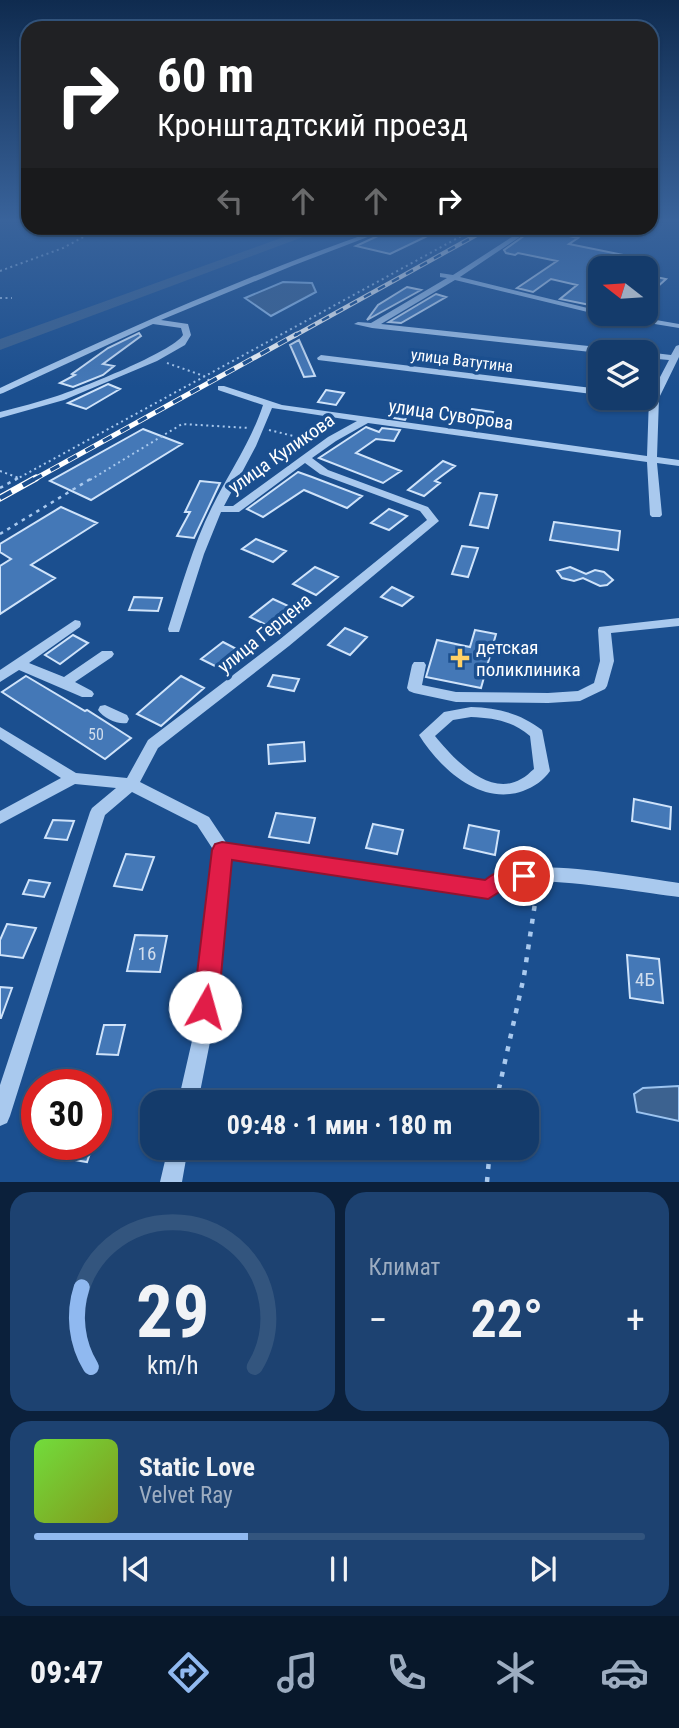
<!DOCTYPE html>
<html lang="ru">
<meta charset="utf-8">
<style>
body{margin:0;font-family:"Roboto Condensed",sans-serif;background:#1d4271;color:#f1f3f6;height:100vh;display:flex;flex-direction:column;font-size:26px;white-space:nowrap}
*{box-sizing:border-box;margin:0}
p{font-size:23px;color:#9dadc1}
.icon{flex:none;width:38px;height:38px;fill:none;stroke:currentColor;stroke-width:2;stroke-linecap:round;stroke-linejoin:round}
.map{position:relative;height:1182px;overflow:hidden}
.panel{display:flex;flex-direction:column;gap:10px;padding:10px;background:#0b203b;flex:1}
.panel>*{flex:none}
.top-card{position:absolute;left:21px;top:21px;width:637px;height:214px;border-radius:21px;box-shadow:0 2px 5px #0004,0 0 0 2px #33557e;background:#202124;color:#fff;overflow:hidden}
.needle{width:46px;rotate:287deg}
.controls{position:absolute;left:588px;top:256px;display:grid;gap:14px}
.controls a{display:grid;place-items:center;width:70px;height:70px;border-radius:14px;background:#143b6b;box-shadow:0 2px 5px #0004,0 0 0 2px #33557e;font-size:35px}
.speed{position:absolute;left:21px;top:1069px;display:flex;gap:14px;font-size:35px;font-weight:700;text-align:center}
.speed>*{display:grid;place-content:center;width:91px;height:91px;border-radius:50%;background:#143b6b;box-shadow:0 2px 5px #0004,0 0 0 2px #33557e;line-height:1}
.speed .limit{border:10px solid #d22;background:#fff;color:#111}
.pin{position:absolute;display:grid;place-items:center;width:60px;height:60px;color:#fff;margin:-30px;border:4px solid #fff;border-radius:50%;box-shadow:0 2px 7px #0007}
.me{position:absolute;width:77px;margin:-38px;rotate:7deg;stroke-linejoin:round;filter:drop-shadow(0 0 5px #0008)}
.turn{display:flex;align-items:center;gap:24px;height:147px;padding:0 21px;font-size:32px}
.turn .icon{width:91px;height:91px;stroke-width:2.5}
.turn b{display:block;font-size:49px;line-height:60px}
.lanes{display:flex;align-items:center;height:66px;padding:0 21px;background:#0003;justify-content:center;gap:35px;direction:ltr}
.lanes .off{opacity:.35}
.big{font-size:52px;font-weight:700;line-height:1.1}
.panel .widget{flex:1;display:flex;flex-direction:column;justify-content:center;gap:10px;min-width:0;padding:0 24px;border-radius:21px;background:#1d4271}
.panel .dial{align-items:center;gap:0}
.dial svg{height:182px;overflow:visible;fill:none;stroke:#33557e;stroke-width:7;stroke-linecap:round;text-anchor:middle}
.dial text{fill:#f1f3f6;stroke:none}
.song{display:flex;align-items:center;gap:21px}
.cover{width:84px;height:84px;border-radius:10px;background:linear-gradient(135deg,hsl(100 70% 55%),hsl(70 70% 35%))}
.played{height:7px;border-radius:4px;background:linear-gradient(90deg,#90b9f0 35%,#33557e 35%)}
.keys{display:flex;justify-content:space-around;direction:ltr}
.heat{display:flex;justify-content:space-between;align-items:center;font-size:38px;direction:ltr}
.panel .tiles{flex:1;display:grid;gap:10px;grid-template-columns:1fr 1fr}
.widget:last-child{grid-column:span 2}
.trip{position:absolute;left:140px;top:1090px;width:399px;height:70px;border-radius:21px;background:#143b6b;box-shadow:0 2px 5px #0004,0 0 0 2px #33557e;font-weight:700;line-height:70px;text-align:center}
.tabs{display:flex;height:112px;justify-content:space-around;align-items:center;background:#08182b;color:#9dadc1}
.tabs .icon{width:49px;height:49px}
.tabs .current{color:#90b9f0}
.tabs b{font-size:32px;color:#f1f3f6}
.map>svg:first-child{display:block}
.water{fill:#3c6290;stroke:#9cc4f0;stroke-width:2}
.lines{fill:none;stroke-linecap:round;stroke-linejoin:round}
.river{fill:#3c6290;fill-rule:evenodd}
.building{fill:#4478b7;stroke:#cfe3fa;stroke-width:2}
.path-far3{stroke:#a9c9ee;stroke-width:2;stroke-dasharray:2 3.5;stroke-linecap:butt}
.path-far2{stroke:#a9c9ee;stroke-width:2.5;stroke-dasharray:3.5 5;stroke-linecap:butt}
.path-far1{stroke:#a9c9ee;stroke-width:3.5;stroke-dasharray:4.5 6;stroke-linecap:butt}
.path{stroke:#a9c9ee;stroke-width:4.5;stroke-dasharray:5 8;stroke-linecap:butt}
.minor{fill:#a9c9ee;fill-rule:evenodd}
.rail-far2-casing{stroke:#fff;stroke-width:4.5}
.rail-far1-casing{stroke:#fff;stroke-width:5}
.rail-casing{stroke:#fff;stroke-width:7}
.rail-far2{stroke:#1b4f8f;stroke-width:2.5;stroke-dasharray:8;stroke-linecap:butt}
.rail-far1{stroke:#1b4f8f;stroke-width:3.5;stroke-dasharray:10;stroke-linecap:butt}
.rail{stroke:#1b4f8f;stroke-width:4.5;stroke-dasharray:13;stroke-linecap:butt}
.route{fill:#e11d48;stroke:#92132f;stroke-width:2}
.poi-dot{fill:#ffd166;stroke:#1b4f8f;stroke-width:2.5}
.labels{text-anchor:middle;stroke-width:7;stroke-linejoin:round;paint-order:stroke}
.far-street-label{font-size:16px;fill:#fff;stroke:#1b4f8f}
.number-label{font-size:16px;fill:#d0dded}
.street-label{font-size:19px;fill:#fff;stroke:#1b4f8f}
.poi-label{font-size:19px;fill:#fff;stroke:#1b4f8f;text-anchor:start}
.near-number-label{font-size:19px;fill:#d0dded}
</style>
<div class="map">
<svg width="679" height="1182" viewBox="0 0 679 1182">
<rect width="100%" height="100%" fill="#1b4f8f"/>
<path class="water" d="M283 282 312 283 316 292 271 316 245 298Z
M679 1086V1121L637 1112 634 1094 643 1088Z"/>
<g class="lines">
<path class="river" d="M309 228H327L0 350V339Z"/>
</g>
<path class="building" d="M395 228H444L390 254 356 246Z
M535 228H564L556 233 578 238 569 244 643 259 633 268H600V307L560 299 577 285 551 279 533 292 517 288 557 261 518 253 515 255 506 253 504 250Z
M646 275 666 279 646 297Z
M407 287 421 290 367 320 378 305Z
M436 294 446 297 401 323 389 322Z
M139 333 141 336 103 364 114 366 103 375 73 387 60 383 75 375 72 374 108 348Z
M299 340 315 376 304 377 290 345Z
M108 384 120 389 86 409 68 403Z
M326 390 344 393 336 405 318 402Z
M396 402 413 405 405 420 388 417Z
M472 409 493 412 488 424 467 421Z
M366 427 379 432 382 428 400 430 394 441 376 439 356 453 401 471 383 483 319 458Z
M143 429 182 444 91 500 50 481Z
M443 461 455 466 435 481 440 483 424 496 408 490Z
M298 472 312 477 362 496 347 508 304 490 263 517 247 509Z
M200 481 220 483 194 538 177 536 190 512H185Z
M480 493 497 495 488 528 470 525Z
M61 507 97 523 31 565 55 578 0 614V566L11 559 0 552V544Z
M389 509 407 516 389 530 371 523Z
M554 522 620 531 618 550 550 540Z
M256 539 286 551 273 562 242 549Z
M462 546 478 548 468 577 452 574Z
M315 567 338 577 316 595 293 584Z
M570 567 586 574 595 570 604 572 613 580 607 585 600 586 583 578 574 581 562 578 557 571Z
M392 587 413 597 402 606 381 597Z
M134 597 162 598 158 611 129 610Z
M273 599 299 611 277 630 250 617Z
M345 628 367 637 350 655 328 645Z
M475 630 496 634 481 688 426 677 437 640 470 647Z
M73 635 88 643 60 664 45 655Z
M223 642 246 654 225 671 201 659Z
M273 675 299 679 294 691 268 686Z
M26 676 85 711 87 710 131 738 105 759 2 692Z
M181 676 204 688 161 726 137 714Z
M304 742 305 761 269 764 268 745Z
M634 799 671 807 670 829 632 821Z
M276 813 315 818 309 843 269 837Z
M53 820 74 821 67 840 45 838Z
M373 824 403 830 397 854 366 848Z
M469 825 499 831 495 855 464 848Z
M126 854 154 857 142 890 114 886Z
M29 880 50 883 44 897 23 894Z
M7 924 36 928 23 958 0 955V940Z
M135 935 167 936 160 972 127 971Z
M627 955 659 959 663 1003 630 998Z
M0 987 12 988 1 1018H0Z
M104 1025H125L118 1055 97 1054Z
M48 1144H93L87 1162 45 1155Z"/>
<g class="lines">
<path class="path-far3" d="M0 271 63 248 100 228
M0 298H12
M167 363 204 376 212 383
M269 430 310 440
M0 471 19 478
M15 480 476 228
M90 480 182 424 249 428"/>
<path class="path-far2" d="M0 488 18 478
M0 534 92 478"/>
<path class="path-far1" d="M537 892 538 886"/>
<path class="path" d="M496 1102 524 976 537 890
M487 1182 490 1148"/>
<path class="minor" d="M383 228H391L292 266 161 320 188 324 191 335 185 345 157 361 64 400 0 418V412C19 407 39 402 57 396 81 388 172 352 183 335L181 328 153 324 3 393 0 394V388C126 329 252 273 383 228Z
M526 228H533L460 277 600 311V313H616L679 324V328L600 315 455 280 381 324 617 349 621 352 600 353 372 328 354 324 358 322 371 323 447 278 440 277V273L453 275Z
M679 345V357L659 398 657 457 679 460V466L657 463 662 515 660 517H652L650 515 647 462 368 423 336 441 312 458 328 470 428 507 439 521 289 646 158 748 140 782 209 817 227 844 485 882C489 878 493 875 498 873 539 858 634 877 679 883V897C645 893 532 873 506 885 499 888 496 894 488 897L229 858 212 1032 198 1102H178L194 1032 214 851 197 825 132 792 105 815 10 1116 7 1123 0 1126V1085L90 812 92 808 116 788 75 784 0 824V811L61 778 0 739V727L76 773 127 778 148 740 279 640 427 520 420 511 320 474 305 463 239 512H221L204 554 180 629 179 632H169L168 629C181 588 193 545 212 507 229 473 251 442 263 405L218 390V386H224L282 405 647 456 649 398 669 360 646 358V352L671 355 676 346ZM272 408 357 421 328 437 233 506H224L256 446Z
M321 355 600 389V395L318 360 317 358Z
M679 618V626L611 633 614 661 607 686 605 689 580 701 548 703 456 702 414 693 409 691 407 688 412 665 414 662H424L426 665 422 685 456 692 548 693 578 691 594 683 600 661 598 630 599 627Z
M75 620 80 621 81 624 80 627 29 663 64 677 102 651H112L114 654 112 657 75 682 92 691 94 694 92 697H82L19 670 0 682V670Z
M105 705 127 715 129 719 127 723C118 725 103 718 98 710L100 706Z
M471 707C498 708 520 713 542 730L550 771C544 780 534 787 523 791 481 806 440 769 419 735L444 712ZM471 717C494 718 512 721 530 736L534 769C530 772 526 777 521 779 489 798 453 758 435 736L453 720Z
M168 1148H188L182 1182H160Z"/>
<g class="rail-far2-casing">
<path id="rail-far2" d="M294 336 489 228"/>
</g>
<g class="rail-far1-casing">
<path id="rail-far1" d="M33 480 297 334"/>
</g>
<g class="rail-casing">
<path id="rail" d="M0 498 36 478"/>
</g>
<use href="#rail-far2" class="rail-far2"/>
<use href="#rail-far1" class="rail-far1"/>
<use href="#rail" class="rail"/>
</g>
<linearGradient id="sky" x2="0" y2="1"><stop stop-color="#0f2b4f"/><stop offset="0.57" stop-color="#39639b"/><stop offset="1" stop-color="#39639b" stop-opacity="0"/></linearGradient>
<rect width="679" height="387" fill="url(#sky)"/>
<path class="route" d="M222 842 485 880C497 870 516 864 532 870L535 876 532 883 506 888 488 899 232 860 218 1007 214 1015 205 1019 197 1015 193 1007 212 850 215 844Z"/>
<path class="poi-dot" d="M456.5 647.5h7v7h7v7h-7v7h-7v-7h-7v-7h7z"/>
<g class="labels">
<g class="far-street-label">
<text transform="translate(462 360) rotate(7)" y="6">улица Ватутина</text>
</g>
<g class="number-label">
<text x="96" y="740">50</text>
</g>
<g class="street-label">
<text transform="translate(451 414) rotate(8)" y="7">улица Суворова</text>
<text transform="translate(281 453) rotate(-35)" y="7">улица Куликова</text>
<text transform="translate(264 633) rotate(-39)" y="7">улица Герцена</text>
</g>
<g class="poi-label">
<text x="476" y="654">детская<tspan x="476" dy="22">поликлиника</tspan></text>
</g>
<g class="near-number-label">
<text x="147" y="960">16</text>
<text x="645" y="986">4Б</text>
</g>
</g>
</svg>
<div class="controls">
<a><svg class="needle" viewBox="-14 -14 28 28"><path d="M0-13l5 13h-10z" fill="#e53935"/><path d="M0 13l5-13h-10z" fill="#9dadc1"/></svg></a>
<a><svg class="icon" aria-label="layers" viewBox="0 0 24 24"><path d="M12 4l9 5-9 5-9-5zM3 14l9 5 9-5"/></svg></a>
</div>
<div class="speed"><div class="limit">30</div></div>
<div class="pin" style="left:524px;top:876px;background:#d93025"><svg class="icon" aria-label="arrive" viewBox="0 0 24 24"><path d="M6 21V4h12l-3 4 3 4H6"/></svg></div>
<svg class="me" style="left:205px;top:1007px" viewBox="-20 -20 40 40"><circle r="19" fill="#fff"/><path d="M0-13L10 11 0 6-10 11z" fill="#e11d48"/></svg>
<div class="trip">09:48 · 1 мин · 180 m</div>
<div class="top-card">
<div class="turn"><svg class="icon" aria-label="right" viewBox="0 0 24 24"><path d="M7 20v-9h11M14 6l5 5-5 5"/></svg><div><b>60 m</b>Кронштадтский проезд</div></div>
<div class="lanes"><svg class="icon off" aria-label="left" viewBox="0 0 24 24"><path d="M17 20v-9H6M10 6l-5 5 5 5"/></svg><svg class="icon off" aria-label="ahead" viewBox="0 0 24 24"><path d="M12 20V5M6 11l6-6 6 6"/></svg><svg class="icon off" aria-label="ahead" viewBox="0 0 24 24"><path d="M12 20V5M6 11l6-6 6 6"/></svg><svg class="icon" aria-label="right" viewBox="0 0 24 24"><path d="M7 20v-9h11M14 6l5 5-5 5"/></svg></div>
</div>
</div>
<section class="panel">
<div class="tiles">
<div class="widget dial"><svg viewBox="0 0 100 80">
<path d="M14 69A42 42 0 1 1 86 69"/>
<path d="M14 69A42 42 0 0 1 10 34" stroke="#90b9f0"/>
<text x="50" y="56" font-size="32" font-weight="700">29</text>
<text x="50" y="72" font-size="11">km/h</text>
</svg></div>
<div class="widget"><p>Климат</p>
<div class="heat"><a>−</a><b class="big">22°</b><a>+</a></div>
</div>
<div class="widget">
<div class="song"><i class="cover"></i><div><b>Static Love</b><p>Velvet Ray</p></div></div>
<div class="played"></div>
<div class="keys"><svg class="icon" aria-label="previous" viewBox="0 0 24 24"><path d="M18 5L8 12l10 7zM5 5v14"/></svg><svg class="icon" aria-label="pause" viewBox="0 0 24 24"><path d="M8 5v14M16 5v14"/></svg><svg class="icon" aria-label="next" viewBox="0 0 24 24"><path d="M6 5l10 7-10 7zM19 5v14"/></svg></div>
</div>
</div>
</section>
<nav class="tabs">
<b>09:47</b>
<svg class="icon current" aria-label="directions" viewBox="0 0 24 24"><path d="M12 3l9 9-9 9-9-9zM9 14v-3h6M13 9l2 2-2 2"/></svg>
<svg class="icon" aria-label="music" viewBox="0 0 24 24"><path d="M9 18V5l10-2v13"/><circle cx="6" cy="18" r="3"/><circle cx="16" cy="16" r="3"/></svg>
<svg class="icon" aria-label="phone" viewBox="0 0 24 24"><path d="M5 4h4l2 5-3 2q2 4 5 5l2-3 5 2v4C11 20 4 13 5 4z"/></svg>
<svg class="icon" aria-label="climate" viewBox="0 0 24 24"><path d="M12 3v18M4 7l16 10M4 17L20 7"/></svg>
<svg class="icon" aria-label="car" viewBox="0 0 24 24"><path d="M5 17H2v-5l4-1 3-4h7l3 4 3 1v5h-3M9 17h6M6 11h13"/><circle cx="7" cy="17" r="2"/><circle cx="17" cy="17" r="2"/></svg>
</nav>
